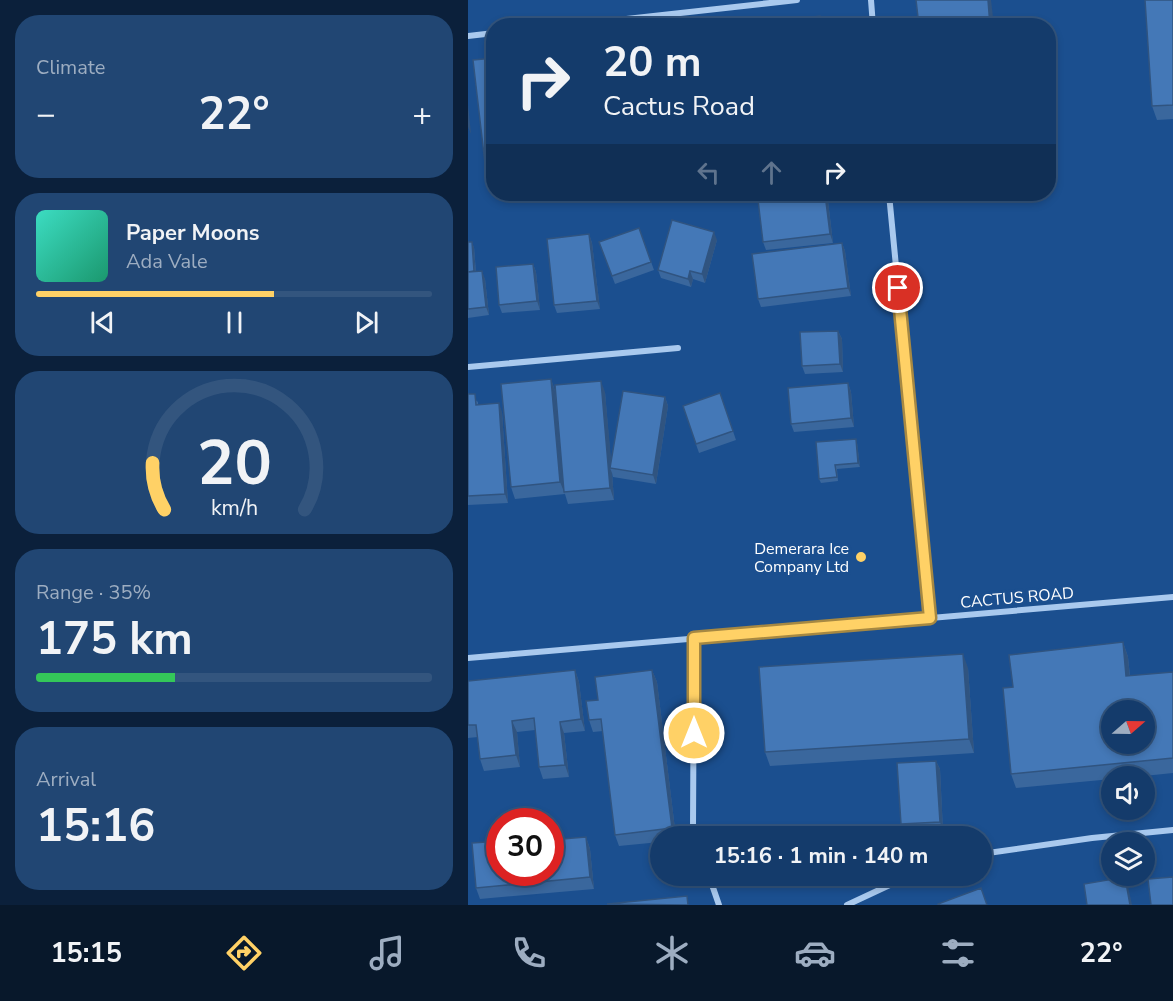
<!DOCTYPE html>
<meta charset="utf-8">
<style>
body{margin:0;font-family:"Nunito Sans",sans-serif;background:#214673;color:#f1f3f6;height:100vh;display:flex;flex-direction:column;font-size:22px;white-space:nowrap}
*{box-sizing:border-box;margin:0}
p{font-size:20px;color:#9dadc1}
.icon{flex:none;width:33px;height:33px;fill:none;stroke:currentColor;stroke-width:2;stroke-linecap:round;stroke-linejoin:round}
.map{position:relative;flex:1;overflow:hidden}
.sheet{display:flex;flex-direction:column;gap:15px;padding:15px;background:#0b203b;width:468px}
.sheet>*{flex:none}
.banner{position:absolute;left:18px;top:18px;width:570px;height:183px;border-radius:24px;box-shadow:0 3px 9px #0003,0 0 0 2px #33557e;background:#143b6b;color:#f1f3f6;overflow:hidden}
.needle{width:39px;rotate:70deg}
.fabs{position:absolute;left:633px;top:700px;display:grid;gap:12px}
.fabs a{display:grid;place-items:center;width:54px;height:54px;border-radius:50%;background:#143b6b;box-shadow:0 3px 9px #0003,0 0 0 2px #33557e;font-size:30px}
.speed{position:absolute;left:18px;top:808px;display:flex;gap:12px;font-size:30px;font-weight:700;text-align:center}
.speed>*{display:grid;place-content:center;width:78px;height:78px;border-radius:50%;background:#143b6b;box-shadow:0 3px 9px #0003,0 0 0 2px #33557e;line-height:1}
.speed .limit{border:9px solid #d22;background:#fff;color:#111}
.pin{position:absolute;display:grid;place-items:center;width:51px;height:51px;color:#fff;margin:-26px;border:3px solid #fff;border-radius:50%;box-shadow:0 2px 6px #0007}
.me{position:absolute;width:66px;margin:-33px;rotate:0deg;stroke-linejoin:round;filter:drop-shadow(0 0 4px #0008)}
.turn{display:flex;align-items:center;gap:21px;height:126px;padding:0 18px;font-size:27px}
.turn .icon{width:78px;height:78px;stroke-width:2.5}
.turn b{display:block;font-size:42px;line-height:51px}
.lanes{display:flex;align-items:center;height:57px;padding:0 18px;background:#0003;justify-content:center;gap:30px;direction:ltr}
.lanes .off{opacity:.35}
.big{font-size:45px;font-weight:700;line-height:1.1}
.sheet .widget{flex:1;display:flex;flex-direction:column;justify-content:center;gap:9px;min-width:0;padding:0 21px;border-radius:24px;background:#214673}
.sheet .dial{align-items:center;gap:0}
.dial svg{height:156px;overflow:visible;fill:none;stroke:#33557e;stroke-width:7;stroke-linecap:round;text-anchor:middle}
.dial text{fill:#f1f3f6;stroke:none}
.song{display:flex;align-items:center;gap:18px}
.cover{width:72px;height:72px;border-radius:9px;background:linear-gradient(135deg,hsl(170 70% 55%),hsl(160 70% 35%))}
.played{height:6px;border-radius:3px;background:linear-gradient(90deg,#ffd166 60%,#33557e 60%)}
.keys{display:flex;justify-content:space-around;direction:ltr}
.heat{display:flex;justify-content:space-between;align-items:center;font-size:33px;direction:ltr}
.charge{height:9px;border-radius:4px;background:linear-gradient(90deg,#34c759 35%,#33557e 0)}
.trip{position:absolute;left:182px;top:826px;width:342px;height:60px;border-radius:30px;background:#143b6b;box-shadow:0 3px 9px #0003,0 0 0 2px #33557e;font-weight:700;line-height:60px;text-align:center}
.tab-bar{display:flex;height:96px;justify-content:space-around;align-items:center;background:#08182b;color:#9dadc1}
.tab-bar .icon{width:42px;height:42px}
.tab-bar .current{color:#ffd166}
.tab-bar b{font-size:27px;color:#f1f3f6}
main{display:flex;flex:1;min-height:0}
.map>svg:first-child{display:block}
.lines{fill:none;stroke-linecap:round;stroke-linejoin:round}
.minor{stroke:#a9c9ee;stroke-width:6}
.wall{fill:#3a679d}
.shaded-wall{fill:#305480}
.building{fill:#4478b7;stroke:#305480;stroke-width:1.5;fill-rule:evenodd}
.route-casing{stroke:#a68842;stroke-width:15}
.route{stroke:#ffd166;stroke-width:10}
.poi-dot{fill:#ffd166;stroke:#1b4f8f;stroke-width:2}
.labels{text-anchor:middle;stroke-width:6;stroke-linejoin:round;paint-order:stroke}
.poi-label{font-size:16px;fill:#fff;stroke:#1b4f8f;text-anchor:end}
.street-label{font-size:16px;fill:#fff;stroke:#1b4f8f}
</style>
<main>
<section class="sheet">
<div class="widget"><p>Climate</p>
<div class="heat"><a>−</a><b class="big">22°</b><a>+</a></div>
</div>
<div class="widget">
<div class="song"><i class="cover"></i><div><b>Paper Moons</b><p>Ada Vale</p></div></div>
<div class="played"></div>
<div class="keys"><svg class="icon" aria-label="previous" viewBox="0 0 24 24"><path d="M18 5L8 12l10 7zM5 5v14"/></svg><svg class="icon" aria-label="pause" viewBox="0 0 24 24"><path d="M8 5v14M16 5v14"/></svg><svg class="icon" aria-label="next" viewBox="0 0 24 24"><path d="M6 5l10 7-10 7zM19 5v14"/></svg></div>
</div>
<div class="widget dial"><svg viewBox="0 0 100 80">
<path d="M14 69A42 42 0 1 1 86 69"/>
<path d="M14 69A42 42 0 0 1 8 45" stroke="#ffd166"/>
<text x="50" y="56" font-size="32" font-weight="700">20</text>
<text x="50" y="72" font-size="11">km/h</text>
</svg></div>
<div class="widget"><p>Range · 35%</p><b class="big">175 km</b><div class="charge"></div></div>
<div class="widget"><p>Arrival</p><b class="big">15:16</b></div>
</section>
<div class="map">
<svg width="705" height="905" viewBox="0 0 705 905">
<rect width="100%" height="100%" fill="#1b4f8f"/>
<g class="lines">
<path class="minor" d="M403 0 405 26
M95 26 329 0
M0 36 26 33
M421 194 462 618
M0 367 210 348
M226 638 225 828 228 837
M0 658 705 597
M513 854 624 838 705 830
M241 876 251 905
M379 905 441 876"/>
</g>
<path class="wall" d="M705 0V119L689 120 684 106Z
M26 58V180L21 181 18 172Z
M304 194H335L305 197Z
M357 194 360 201 365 243 298 250 295 242Z
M171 228 186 270 147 284 131 242Z
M121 234 124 243 132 309 89 313 86 305Z
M249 240 237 283 225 279 223 287 193 278 190 270Z
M0 242 6 247 8 271 17 279 21 315 0 318Z
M374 243 377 251 383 296 293 307 290 299Z
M65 264 68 272 72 310 34 313 31 305Z
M370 331 374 339 375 372 337 374 334 366Z
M83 379 87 391 137 392 143 464 197 397 200 406 188 484 145 477 144 473 146 500 100 504 97 494 47 499 43 487Z
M380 383 383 392 386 427 326 432 323 424Z
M252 393 268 440 231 453 215 406Z
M0 394 10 402V405L34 412 40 503 0 505Z
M388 439 389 443 392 467 369 469 370 481 353 483 351 479Z
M655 642 660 657 662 676 705 672V773L666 777H644V779L548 788 543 774 545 687Z
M500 668 506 753 302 766 297 752Z
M107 670 111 682 117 731 96 733 101 777 75 779 71 767 67 730 49 732 52 767 16 771 12 759 10 737 0 738V681Z
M184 670 189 682 208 837H192V842L151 846 147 835 135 731 125 732 121 720 130 700Z
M468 761 472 769 475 831 436 833 433 824Z
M118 837 122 849 126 889 12 899 8 888 32 873Z"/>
<path class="shaded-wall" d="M520 0H523L526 26H522Z
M0 104 3 134 0 127Z
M357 194 360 201 365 243 362 234Z
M246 232 249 240 237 283 234 274Z
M121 234 124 243 132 309 129 301Z
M4 242 6 247 8 276 7 272Z
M374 243 377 251 383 296 380 288Z
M65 264 68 272 72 310 69 301Z
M14 271 17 279 21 315 18 307Z
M222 271 225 279 223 287 220 279Z
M370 331 374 339 375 372 372 364Z
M83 379 87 391 97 494 92 482Z
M133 381 137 392 144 469 142 468 144 473 146 500 142 488Z
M380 383 383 392 386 427 383 418Z
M197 397 200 406 188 484 185 475Z
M31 403 34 412 40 503 37 494Z
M388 439 389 443 392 467 390 463Z
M655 642 660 657 663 690 658 676Z
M495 654 500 668 506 753 501 739Z
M107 670 111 682 117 731 113 719Z
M184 670 189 682 208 837 204 828Z
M44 721 49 732 52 767 48 755Z
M92 722 96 733 101 777 97 765Z
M468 761 472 769 475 831 472 822Z
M118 837 122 849 126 889 122 877Z
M657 877 660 886 664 905H662Z"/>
<path class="building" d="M448 0H520L522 26H451Z
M677 0H705V105L684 106Z
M352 16 353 26H269Z
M26 58V171L18 172 5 60Z
M347 194H357L362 234 295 242 290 200Z
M204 220 246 232 234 274 222 271 220 279 190 270Z
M171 228 183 262 144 276 131 242Z
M121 234 129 301 86 305 79 239Z
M0 242H4L6 271 0 272Z
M374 243 380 288 290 299 284 254Z
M65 264 69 301 31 305 28 267Z
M14 271 18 307 0 309V272Z
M370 331 372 364 334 366 332 332Z
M83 379 92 482 43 487 33 384Z
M133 381 142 488 96 492 87 385Z
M380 383 383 418 323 424 320 388Z
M155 391 197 397 185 475 142 468Z
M252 393 265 431 228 444 215 406Z
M0 394H7L8 405 31 403 37 494 0 496Z
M388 439 390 463 367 465 369 477 351 479 348 442Z
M655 642 658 676 705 672V758L543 774 535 688 545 687 541 655ZM644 711H676V744H644Z
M495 654 501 739 297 752 291 667Z
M107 670 113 719 92 722 97 765 71 767 66 718 44 721 48 755 12 759 8 725H0V681Z
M184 670 204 828 147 835 133 719 121 720 118 701 130 700 127 677Z
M468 761 472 822 433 824 429 763Z
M62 815V822H40V818Z
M118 837 122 877 8 888 4 843 32 841V873H82V840Z
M657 877 662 905H619L616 884Z
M705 877V905H683L680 879Z
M513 888 519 905H470V904Z
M219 896 220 905 139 904Z"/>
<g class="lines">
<g class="route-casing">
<path id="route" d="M226 733V638L462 618 430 288"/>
</g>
<use href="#route" class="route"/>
</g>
<circle class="poi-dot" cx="393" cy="557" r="6"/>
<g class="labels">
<g class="poi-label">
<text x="381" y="554">Demerara Ice<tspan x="381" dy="18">Company Ltd</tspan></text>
</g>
<g class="street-label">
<text transform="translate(549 597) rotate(-5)" y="6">CACTUS ROAD</text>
</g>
</g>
</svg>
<div class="fabs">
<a><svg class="needle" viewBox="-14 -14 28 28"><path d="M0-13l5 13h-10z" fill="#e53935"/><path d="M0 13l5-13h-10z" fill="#9dadc1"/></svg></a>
<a><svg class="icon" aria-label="sound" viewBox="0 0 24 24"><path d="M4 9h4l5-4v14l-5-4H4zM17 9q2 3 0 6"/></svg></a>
<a><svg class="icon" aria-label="layers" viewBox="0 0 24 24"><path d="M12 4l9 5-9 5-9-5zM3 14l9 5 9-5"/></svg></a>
</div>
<div class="speed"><div class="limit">30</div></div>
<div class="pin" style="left:430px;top:288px;background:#d93025"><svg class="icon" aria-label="arrive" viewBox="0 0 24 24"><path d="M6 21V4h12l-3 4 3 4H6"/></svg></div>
<svg class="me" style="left:226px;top:733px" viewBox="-20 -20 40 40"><circle r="17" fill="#ffd166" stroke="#fff" stroke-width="3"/><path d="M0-11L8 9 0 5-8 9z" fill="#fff"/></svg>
<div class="trip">15:16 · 1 min · 140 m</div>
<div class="banner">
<div class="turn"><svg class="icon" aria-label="right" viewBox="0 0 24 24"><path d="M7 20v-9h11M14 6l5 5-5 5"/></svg><div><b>20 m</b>Cactus Road</div></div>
<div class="lanes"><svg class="icon off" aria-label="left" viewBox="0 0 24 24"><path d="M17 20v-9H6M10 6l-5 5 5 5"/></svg><svg class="icon off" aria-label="ahead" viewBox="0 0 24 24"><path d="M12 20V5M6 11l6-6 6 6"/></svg><svg class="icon" aria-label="right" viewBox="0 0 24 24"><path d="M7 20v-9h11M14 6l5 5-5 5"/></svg></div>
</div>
</div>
</main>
<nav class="tab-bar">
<b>15:15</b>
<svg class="icon current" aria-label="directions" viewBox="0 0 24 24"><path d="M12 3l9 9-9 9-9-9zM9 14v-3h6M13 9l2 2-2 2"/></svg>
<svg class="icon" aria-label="music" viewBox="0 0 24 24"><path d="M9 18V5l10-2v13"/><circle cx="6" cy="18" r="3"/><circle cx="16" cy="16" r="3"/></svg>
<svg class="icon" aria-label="phone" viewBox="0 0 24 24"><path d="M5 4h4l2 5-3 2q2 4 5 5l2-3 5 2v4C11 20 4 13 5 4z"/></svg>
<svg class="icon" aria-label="climate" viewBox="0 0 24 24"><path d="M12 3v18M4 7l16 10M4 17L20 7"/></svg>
<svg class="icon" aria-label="car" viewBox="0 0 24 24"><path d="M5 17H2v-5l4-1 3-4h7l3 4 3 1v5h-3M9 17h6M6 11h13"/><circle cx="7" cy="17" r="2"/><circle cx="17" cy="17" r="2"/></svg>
<svg class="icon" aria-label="filters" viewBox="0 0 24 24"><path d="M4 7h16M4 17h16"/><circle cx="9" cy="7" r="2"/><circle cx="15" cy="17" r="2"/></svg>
<b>22°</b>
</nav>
